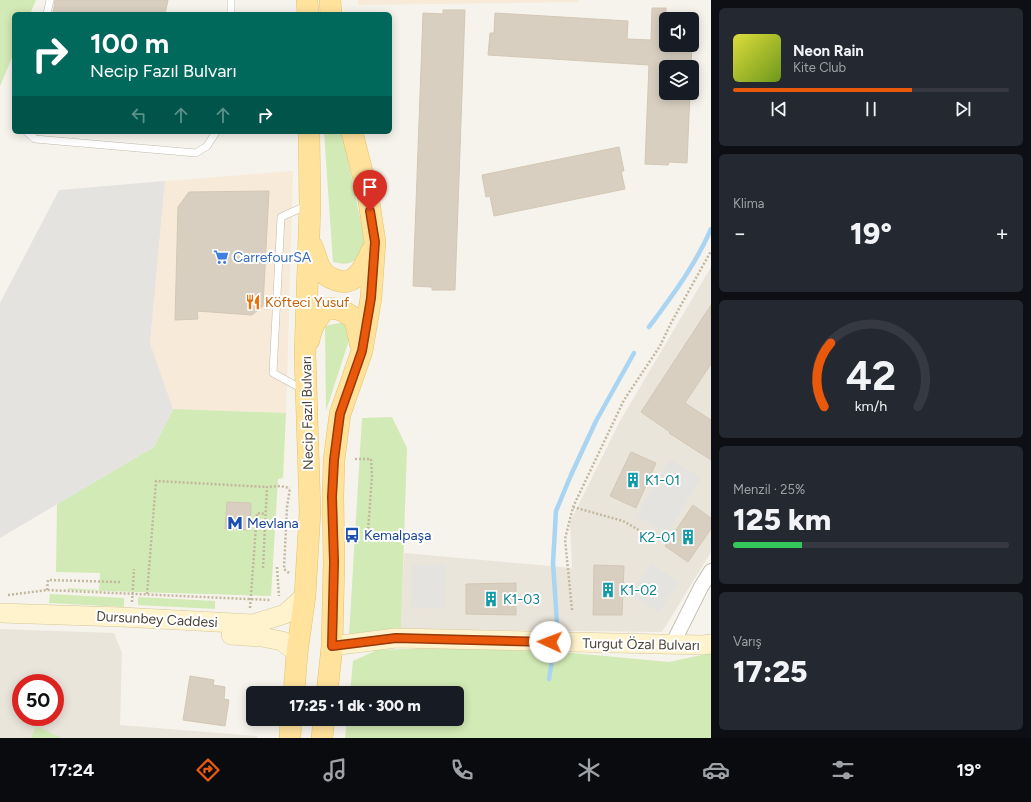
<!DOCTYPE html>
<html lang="tr">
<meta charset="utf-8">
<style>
body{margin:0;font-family:Figtree,sans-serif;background:#242831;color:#f1f3f6;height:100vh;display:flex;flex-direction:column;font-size:15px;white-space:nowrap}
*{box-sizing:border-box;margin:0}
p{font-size:13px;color:#9ea1a6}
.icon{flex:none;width:22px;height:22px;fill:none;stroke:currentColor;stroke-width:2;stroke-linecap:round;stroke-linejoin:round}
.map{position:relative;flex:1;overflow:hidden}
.details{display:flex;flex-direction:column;gap:8px;padding:8px;background:#0d0f14;width:320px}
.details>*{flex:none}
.top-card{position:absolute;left:12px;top:12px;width:380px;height:122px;border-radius:6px;box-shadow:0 2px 10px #0003;background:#00695c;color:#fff;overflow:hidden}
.controls{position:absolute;left:659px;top:12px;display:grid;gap:8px}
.controls a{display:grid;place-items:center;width:40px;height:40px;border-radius:6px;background:#171b24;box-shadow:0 2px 10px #0003;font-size:20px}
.speed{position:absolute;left:12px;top:674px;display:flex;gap:8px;font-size:20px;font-weight:700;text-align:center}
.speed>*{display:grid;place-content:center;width:52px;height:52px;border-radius:50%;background:#171b24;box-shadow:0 2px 10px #0003;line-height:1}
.speed .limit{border:6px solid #d22;background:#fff;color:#111}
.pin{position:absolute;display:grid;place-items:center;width:34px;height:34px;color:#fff;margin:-41px -17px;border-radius:50% 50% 50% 0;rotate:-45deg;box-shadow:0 0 4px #0007}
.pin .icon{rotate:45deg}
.me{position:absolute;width:44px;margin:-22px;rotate:272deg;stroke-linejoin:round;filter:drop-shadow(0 0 3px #0008)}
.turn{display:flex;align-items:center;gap:14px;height:84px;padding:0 12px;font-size:18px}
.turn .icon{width:52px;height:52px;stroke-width:2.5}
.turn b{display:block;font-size:28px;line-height:34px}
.lanes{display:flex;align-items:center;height:38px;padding:0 12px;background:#0003;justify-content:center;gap:20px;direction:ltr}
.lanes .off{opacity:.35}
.big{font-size:30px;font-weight:800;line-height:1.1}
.details .card{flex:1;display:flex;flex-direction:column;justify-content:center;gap:6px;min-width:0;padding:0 14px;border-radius:6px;background:#242831}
.details .dial{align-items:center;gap:0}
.dial svg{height:104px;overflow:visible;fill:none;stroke:#363941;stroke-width:7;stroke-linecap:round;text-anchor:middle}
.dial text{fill:#f1f3f6;stroke:none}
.song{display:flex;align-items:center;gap:12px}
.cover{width:48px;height:48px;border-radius:6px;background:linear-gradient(135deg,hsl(60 70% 55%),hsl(80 70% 35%))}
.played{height:4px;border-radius:2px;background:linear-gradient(90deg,#ea580c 65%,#363941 65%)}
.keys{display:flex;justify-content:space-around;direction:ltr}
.heat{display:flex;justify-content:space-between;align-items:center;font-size:22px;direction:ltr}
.charge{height:6px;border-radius:3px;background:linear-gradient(90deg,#34c759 25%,#363941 0)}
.trip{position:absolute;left:246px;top:686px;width:218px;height:40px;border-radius:6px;background:#171b24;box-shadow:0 2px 10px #0003;font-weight:800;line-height:40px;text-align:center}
.tabs{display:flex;height:64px;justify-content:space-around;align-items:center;background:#090b0e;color:#9ea1a6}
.tabs .icon{width:28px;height:28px}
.tabs .on{color:#ea580c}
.tabs b{font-size:18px;color:#f1f3f6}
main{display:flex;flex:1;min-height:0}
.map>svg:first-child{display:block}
.residential{fill:#eae5da;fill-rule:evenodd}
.commercial{fill:#f7ead8}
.green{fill:#d2eab5}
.parking{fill:#e5e3e0}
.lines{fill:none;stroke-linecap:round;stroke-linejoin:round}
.stream{stroke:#a9d4f2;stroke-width:4.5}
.building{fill:#d8cfc1;stroke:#d3c7b4}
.lane-casing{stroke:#c2bbae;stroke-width:8}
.street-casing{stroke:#c2bbae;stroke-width:16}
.secondary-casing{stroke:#d6c79b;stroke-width:20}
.primary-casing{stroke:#e6c16a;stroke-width:22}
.path{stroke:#c4b79f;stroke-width:2.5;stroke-dasharray:2 2;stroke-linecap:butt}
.lane{stroke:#fff;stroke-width:7}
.street{stroke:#fff;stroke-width:14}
.secondary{stroke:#fff3cd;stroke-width:19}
.primary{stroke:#ffe39c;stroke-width:21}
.route-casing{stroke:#983908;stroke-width:10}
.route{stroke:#ea580c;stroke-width:7}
.labels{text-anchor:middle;stroke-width:4;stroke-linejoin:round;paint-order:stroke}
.shop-label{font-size:14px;fill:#366cbe;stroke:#fff;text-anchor:start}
.food-label{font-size:14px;fill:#c56008;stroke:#fff;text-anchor:start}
.street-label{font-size:14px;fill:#4b4439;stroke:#fff}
.culture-label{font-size:14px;fill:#0d838f;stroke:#fff;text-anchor:start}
.transit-label{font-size:14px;fill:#164399;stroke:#fff;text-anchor:start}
</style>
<main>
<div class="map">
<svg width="711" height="738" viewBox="0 0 711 738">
<rect width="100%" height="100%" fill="#f6f3ec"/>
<path class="residential" d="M711 267V552L662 632 401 629 404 553 572 568 570 522 620 421Z
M0 629 114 633 122 653 120 725 257 736V738H0ZM21 683H55V717H21Z"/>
<path class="commercial" d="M358 0H579V2L358 5Z
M293 171 286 413 173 409 150 343 165 181Z"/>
<path class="green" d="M0 0H36L30 14H14V53L0 86Z
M324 132H342L365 242C356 261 354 267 333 262Z
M344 322 351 334 326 411 325 326Z
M173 409 286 413 283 478 278 479 271 596 68 590V588L99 590 100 573 56 572 57 504 154 447Z
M392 417 407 448 401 629 349 635 362 418Z
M50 594 124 598V607L49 603Z
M138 597 215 601V609L138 605Z
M496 646 669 662 711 653V738H345L347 719H457V693H350L353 661 377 650Z
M36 726 62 738H31Z"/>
<path class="parking" d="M165 181 150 343 173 409 154 447 0 538V303L59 190Z
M670 459 701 478 667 534 636 516Z
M651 563 679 582 659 613 630 593Z
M412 565H446L445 608H411Z"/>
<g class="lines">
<path class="stream" d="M649 327C672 296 696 264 711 229
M557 623 553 563 556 511 571 475 596 421 634 353
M549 679 554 648"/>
</g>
<path class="building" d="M55 0H168L165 14H53Z
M652 8H666V45H692L691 67H666V93H690L687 163 669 162 668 165 645 164 649 65 488 55 490 33H494L495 13 628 21 627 39 651 40Z
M443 10H465L455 290H432V287L413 286 423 13 443 14Z
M619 147 624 171H621L625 189 494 216 490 196 486 197 482 175Z
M269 191 263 306 252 315 197 311 198 319 175 320 178 207 189 192Z
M711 305V364L685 403 711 420V460L669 433 670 432 641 412Z
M631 452 656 463 636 508 610 496Z
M227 502 251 503 250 530 225 529Z
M693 505 711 518V529L688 562 665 546Z
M594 565 624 566 622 615H593Z
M516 583V615L466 614V584Z
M190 676 214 680 213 685 225 687 224 699 229 700 225 726 183 720Z"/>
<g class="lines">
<g class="lane-casing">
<path id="lane" d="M47 14 50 0
M231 14V0
M27 132 35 139 196 153 207 146 216 132
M304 390 273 373 281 217 308 205"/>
</g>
<g class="street-casing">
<path id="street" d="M672 645 701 587 711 571"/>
</g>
<g class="secondary-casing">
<path id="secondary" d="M0 613 121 617 253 624 285 614 305 596
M231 635 262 637 282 641 297 653
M332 646 396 638 703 645 711 644"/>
</g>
<g class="primary-casing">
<path id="primary" d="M307 0 308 14
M330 0 331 14
M312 246C315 253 317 263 321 269 324 275 330 278 336 280 356 288 365 265 372 250
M309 340C311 327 317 319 325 309 339 307 344 311 355 319L360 343
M294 693 297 653 305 596 310 511 305 355 310 205 309 132
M327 693 332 646 334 562 333 497 334 460 340 414 362 351 371 298 375 242 368 195 352 132
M290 738 291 719
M322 738 324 719"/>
</g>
<path class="path" d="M355 459H371L372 476 368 531
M573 507 623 521 644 533
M277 567 279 596
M263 568 267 487 280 486 290 488
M289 573 284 569 287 507 290 488
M47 590 48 580 120 582
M147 594 156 481 267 487
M8 595 47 590 270 600
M132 602 134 569
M250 608 257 513 265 514
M572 610 565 539 573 507 624 400 660 346 671 323 711 251"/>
<use href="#lane" class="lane"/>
<use href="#street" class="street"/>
<use href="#secondary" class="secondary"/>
<use href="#primary" class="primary"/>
</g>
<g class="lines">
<g class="route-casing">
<path id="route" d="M370 211 375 242 371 298 362 351 340 414 334 460 332 497 334 562 332 646 396 638 550 642"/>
</g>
<use href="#route" class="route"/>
</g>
<defs>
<g id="supermarket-bare" transform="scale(1.2)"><path d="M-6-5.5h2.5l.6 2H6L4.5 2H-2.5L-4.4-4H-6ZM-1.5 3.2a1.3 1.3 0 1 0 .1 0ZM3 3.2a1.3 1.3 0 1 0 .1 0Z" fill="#3f7fe0" stroke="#fff" stroke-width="2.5" paint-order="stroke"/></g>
<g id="restaurant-bare" transform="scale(1.2)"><path d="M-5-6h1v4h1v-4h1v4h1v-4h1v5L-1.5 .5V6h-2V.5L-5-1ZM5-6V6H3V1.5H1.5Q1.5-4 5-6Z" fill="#e8710a" stroke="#fff" stroke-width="2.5" paint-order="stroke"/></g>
<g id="building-bare" transform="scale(1.2)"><path d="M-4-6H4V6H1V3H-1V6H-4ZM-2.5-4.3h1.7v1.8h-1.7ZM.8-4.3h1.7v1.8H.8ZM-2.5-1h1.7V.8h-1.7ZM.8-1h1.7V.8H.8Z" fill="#0f9aa8" stroke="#fff" stroke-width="2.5" paint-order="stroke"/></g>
<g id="metro-bare" transform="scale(1.2)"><path d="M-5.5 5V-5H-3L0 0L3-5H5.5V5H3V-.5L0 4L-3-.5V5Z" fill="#1a4fb4" stroke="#fff" stroke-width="2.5" paint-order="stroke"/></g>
<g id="bus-bare" transform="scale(1.2)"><path d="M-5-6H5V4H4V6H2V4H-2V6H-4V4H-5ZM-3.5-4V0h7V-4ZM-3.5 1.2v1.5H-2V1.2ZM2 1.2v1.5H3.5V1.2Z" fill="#1a4fb4" stroke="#fff" stroke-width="2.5" paint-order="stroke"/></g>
</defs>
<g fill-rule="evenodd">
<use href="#supermarket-bare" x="221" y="257"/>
<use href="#restaurant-bare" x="253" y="302"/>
<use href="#building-bare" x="633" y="480"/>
<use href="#metro-bare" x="235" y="523"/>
<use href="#bus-bare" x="352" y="535"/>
<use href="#building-bare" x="688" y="537"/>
<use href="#building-bare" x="608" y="590"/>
<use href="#building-bare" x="491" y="599"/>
</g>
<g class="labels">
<g class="shop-label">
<text x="233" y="262">CarrefourSA</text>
</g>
<g class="food-label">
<text x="265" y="307">Köfteci Yusuf</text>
</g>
<g class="street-label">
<text transform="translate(307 413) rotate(-91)" y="5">Necip Fazıl Bulvarı</text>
<text transform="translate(157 619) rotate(3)" y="5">Dursunbey Caddesi</text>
<text transform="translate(641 644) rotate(1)" y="5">Turgut Özal Bulvarı</text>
</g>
<g class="culture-label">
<text x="645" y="485">K1-01</text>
<text x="676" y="542" text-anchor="end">K2-01</text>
<text x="620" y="595">K1-02</text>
<text x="503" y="604">K1-03</text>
</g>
<g class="transit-label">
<text x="247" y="528">Mevlana</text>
<text x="364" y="540">Kemalpaşa</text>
</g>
</g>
</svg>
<div class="controls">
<a><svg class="icon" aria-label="sound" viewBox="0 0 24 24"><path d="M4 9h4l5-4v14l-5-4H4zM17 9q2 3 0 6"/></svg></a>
<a><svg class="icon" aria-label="layers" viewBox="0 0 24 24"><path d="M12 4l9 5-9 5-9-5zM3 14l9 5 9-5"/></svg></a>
</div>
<div class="speed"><div class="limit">50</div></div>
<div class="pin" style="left:370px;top:211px;background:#d93025"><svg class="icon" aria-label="arrive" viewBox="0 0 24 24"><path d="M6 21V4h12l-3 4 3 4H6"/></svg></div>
<svg class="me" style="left:550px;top:642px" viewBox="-20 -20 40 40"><circle r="19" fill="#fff"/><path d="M0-13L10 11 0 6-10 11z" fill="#ea580c"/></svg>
<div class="trip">17:25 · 1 dk · 300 m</div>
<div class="top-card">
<div class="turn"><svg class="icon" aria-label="right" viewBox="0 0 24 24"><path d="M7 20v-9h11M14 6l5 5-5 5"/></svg><div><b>100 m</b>Necip Fazıl Bulvarı</div></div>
<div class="lanes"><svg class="icon off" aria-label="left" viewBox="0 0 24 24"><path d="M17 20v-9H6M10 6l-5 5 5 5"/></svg><svg class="icon off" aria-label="ahead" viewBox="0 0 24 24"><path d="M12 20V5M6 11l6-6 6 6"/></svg><svg class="icon off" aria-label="ahead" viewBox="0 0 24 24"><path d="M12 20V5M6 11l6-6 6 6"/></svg><svg class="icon" aria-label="right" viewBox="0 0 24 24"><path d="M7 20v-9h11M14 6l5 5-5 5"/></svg></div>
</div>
</div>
<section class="details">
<div class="card">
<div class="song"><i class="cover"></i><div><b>Neon Rain</b><p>Kite Club</p></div></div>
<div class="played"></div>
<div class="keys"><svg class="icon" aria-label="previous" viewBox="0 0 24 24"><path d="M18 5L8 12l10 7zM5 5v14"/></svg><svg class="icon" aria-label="pause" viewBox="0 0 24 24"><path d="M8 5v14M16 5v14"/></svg><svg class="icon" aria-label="next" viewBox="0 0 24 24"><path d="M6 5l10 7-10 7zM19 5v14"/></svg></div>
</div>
<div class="card"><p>Klima</p>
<div class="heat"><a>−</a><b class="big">19°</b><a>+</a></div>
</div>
<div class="card dial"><svg viewBox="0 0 100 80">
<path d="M14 69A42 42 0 1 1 86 69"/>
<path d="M14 69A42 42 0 0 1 19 20" stroke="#ea580c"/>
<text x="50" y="56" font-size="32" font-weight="700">42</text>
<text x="50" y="72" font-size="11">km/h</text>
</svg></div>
<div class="card"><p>Menzil · 25%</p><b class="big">125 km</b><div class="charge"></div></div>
<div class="card"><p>Varış</p><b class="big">17:25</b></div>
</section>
</main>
<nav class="tabs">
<b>17:24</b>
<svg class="icon on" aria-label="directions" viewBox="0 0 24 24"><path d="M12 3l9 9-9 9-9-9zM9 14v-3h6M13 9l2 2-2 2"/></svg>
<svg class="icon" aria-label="music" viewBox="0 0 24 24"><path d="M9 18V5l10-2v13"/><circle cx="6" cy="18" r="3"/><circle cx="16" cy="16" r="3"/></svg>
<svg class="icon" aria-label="phone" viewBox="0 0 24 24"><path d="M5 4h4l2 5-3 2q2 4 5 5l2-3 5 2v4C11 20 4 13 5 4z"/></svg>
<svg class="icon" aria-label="climate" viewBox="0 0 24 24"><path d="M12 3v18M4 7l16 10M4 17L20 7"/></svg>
<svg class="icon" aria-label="car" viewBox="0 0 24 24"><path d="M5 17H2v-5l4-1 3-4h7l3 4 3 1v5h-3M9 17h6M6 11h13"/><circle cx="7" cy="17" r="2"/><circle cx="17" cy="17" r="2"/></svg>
<svg class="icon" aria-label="filters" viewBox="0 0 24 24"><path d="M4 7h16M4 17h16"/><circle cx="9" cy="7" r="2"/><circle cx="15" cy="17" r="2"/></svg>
<b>19°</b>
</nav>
